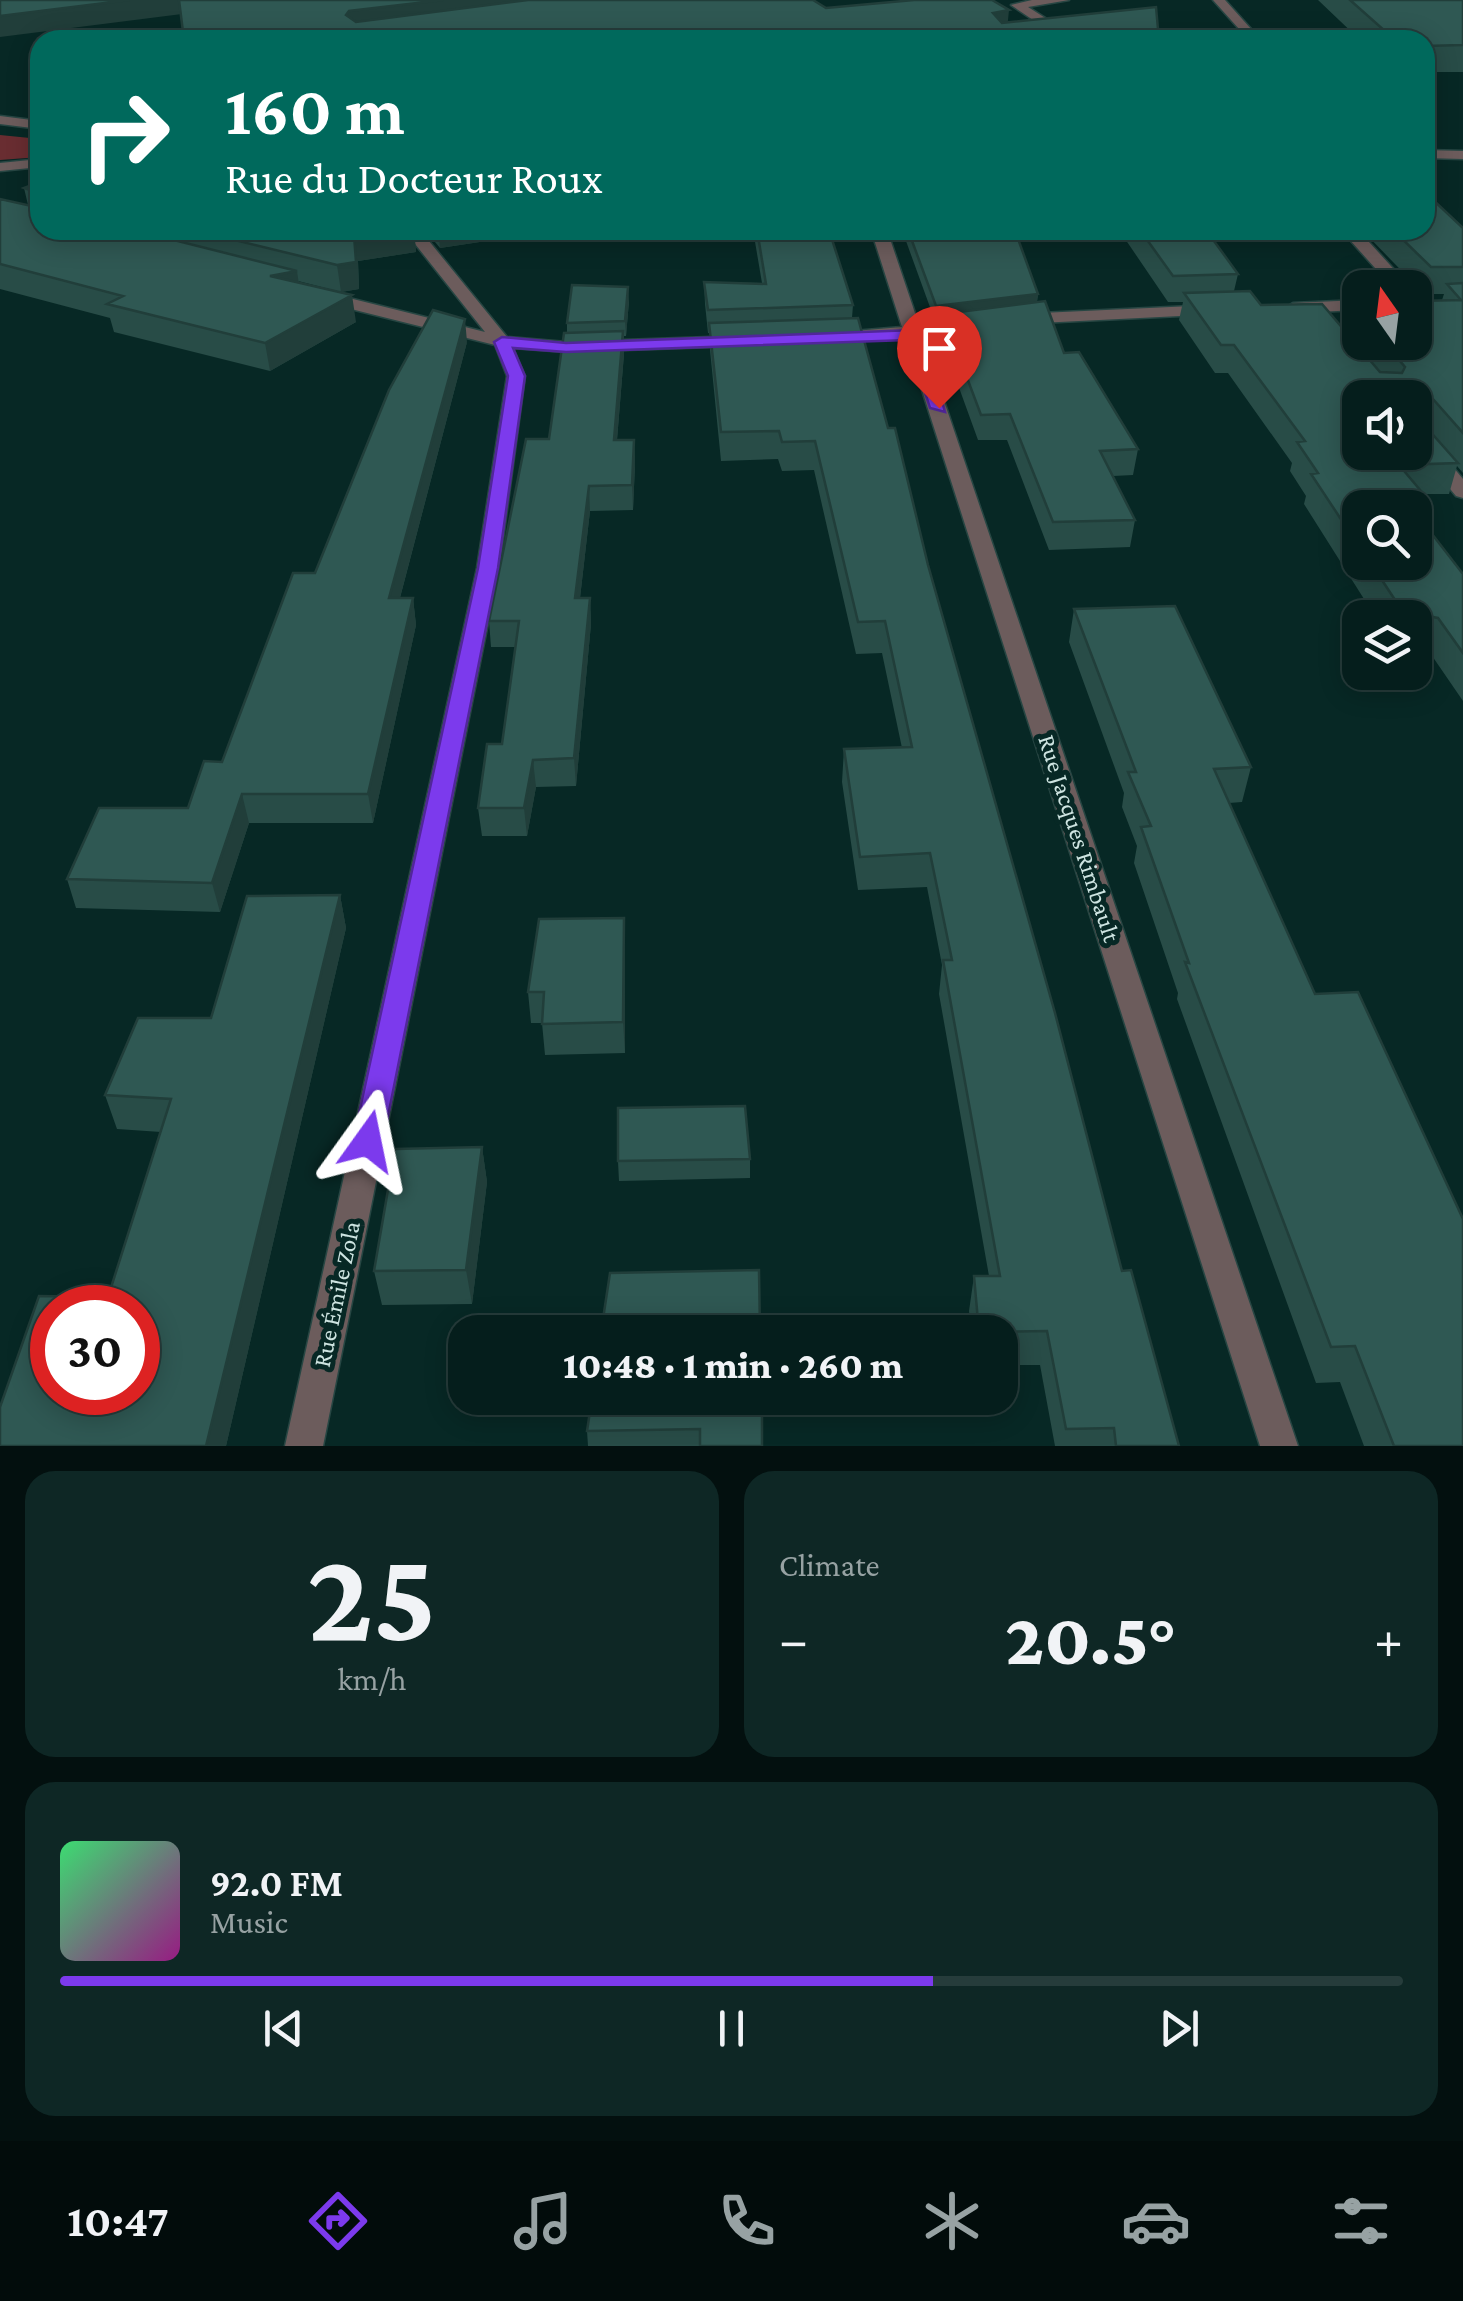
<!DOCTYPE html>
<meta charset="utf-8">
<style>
body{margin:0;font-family:"Crimson Pro",serif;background:#0e2725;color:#f1f3f6;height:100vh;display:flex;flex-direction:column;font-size:38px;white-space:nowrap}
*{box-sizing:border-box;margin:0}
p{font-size:32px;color:#97a2a3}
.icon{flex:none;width:55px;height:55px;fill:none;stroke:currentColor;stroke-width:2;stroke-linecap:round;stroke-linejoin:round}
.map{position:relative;height:1446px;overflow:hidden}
.sheet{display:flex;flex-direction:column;gap:25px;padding:25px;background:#03100f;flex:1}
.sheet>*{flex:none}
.banner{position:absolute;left:30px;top:30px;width:1405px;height:210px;border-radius:30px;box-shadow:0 5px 25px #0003,0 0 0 2px #263c3b;background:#00695c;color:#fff;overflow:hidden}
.needle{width:65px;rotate:346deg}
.controls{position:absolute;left:1342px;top:270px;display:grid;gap:20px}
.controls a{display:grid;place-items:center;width:90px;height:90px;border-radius:20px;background:#051e1c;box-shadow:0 5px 25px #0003,0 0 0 2px #263c3b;font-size:50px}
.speed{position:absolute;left:30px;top:1285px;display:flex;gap:20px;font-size:50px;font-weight:700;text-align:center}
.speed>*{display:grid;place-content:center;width:130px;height:130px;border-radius:50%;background:#051e1c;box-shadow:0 5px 25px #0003,0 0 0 2px #263c3b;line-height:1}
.speed .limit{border:15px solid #d22;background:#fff;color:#111}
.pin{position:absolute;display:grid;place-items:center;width:85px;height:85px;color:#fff;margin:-102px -42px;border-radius:50% 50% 50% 0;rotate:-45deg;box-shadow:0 0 10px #0007}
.pin .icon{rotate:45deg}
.me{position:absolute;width:110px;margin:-55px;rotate:12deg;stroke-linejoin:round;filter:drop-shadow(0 0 8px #0008)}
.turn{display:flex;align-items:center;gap:35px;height:210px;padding:0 30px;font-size:45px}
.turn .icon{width:130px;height:130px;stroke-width:2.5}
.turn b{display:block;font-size:70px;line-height:85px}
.big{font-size:75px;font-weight:800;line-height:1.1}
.sheet .card{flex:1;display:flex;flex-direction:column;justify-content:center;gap:15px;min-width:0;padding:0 35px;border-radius:30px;background:#0e2725}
.sheet .dial{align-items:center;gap:0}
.dial b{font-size:130px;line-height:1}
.song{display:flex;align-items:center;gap:30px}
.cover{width:120px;height:120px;border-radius:15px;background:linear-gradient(135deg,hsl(140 70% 55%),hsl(310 70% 35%))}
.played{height:10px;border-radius:5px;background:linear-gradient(90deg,#7c3aed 65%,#263c3b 65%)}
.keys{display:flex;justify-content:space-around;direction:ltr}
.heat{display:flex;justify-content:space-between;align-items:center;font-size:55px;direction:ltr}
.sheet .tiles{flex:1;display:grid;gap:25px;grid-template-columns:1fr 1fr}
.card:last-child{grid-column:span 2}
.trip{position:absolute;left:448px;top:1315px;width:570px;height:100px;border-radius:30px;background:#051e1c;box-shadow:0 5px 25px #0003,0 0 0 2px #263c3b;font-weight:800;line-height:100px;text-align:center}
.tab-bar{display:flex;height:160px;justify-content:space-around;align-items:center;background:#020c0b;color:#97a2a3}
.tab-bar .icon{width:70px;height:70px}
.tab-bar .selected{color:#7c3aed}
.tab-bar b{font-size:45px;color:#f1f3f6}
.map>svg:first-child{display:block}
.green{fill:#692d31}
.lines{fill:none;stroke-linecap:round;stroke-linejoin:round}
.service-casing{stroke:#274643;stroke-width:3}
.minor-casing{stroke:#274643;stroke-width:3}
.service{fill:#6c5c5c;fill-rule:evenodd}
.minor{fill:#6c5c5c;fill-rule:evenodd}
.wall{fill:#284c47;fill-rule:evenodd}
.shaded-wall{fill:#213e3a}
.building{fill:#2f5853;stroke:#213e3a;stroke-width:2.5;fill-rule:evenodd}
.route{fill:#7c3aed;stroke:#51269a;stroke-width:2.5}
.labels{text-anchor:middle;stroke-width:10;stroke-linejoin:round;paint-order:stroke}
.street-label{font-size:25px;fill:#cee4e1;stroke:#072825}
</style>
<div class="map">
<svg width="1463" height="1446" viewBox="0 0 1463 1446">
<rect width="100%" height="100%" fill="#072825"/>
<path class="green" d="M0 135 40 139V157L0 160Z"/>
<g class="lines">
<g class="service-casing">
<path id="service" d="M1032 0H1069L1028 7 1061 28V32L1042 33 1045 28 1011 5Z
M1213 0H1225L1261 40H1249Z"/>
</g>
<g class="minor-casing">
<path id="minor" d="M0 116 40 121V129L0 124Z
M1425 150 1463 151V159L1425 158Z
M40 159V167L0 171V163Z
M404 230H420L507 337 566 342 740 336 749 341 740 346 566 352 513 348 525 376 499 568 323 1446H285L477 568 507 376 495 345 315 300V292L321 291 485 332Z
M871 230H887L919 325 974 321 983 326 974 331 922 336 1298 1446H1260L905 337 830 343 821 338 830 333 902 327Z
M1341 230H1358L1411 288H1393Z
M1360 300V310L1293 313 1285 308 1293 303Z
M1214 305 1220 306V314L1019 324 1010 319 1019 314Z
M1415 428 1422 430 1463 479V498L1456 496 1415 447Z"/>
</g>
<use href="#service" class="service"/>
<use href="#minor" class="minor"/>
</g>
<path class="wall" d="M1318 0H1463V72H1425V40H1360Z
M40 182V230H414L416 252 358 261 359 289 341 292 298 281 356 322 270 371 114 332 110 318 0 289V199L28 205 24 188Z
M1463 228V473L1457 466 1449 494H1423L1424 502 1427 506 1423 522 1463 574V701L1428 650 1415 648V618H1376L1304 504 1306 496 1290 471 1292 463 1228 373H1215L1179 320 1183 302H1168L1119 230H1347L1344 239 1215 242 1238 274 1234 291 1261 305 1344 329 1350 303 1360 302V342H1415L1442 300 1444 294H1424L1362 230ZM1360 508H1415V562H1360Z
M425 230H496L493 240 440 248Z
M753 230H829L853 305 852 318 888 428 928 565 1122 1271 1179 1446H1055L1040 1365H1000V1332H971L969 1311 974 1276H989L939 994 942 965 927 887 858 890 842 782 844 749 902 748 882 653 856 654 814 470 782 471 778 459 721 461 710 350V333H708L705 304 704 282 762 283Z
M902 230H1000L1038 294 1037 302 1064 353 1138 449 1133 475 1113 476 1135 520 1130 547 1049 550 1007 440H978L941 338 943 320 935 321Z
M1014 230H1043L1027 240Z
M629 301 626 336H624V354L617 440H634L635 464 633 510 590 511 580 598H590L591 624 576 786 536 787 527 836H482L478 808 502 744 515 647H491L489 621 549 439 567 333V323Z
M467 342 400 598H413L416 625 373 823H249L220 912 76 908 67 879 188 808 222 762Z
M1074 609 1251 767 1242 802 1229 803 1463 1446H1364L1340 1382 1316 1383 1177 999 1178 993 1134 863 1137 846 1122 807 1124 793 1069 642Z
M340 895 346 928 226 1446H0L108 1297 161 1132 117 1129 105 1095 211 1018Z
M624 918 625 948V1053L545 1055 542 1023H531L528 992Z
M482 1147 487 1182 472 1304 382 1305 374 1271Z
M750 1159V1178L619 1181 618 1161Z
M592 1398 762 1446H588L587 1431Z"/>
<path class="shaded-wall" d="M129 0H179L182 14 0 37V16Z
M443 0H610L352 31 346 15 349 11Z
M1009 10 1007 30 993 13Z
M386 230H414L416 252 358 261 359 289 341 292 337 265 354 235Z
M438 230H496L493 240 440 248Z
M1028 230H1043L1027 240Z
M297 271 301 298 270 276Z
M628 287 629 301 626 336 625 321Z
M1038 294 1036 308 943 314V320L935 321 936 306Z
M352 295 356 322 270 371 265 343Z
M465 319 467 342 393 624 389 598Z
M623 331 624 354 615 464 614 440Z
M634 440 635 464 633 510 632 485Z
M589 486 590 511 577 624 575 598Z
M413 598 416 625 373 823 368 794Z
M590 598 591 624 576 786 574 758Z
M533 760 536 787 527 836 524 808Z
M242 794 249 823 220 912 212 883Z
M340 895 346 928 226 1446H206Z
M624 918 625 948V1053L623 1022Z
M482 1147 487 1182 472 1304 466 1270Z"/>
<path class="building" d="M0 0H129L0 16Z
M179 0H443L349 11 346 15 356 22 528 0H813L826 8 914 0H992L1009 10 993 13 1002 23 1156 7 1159 40H184Z
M1350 0H1463V45L1425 46V40H1395Z
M1257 36 1261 40H1218Z
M40 182V230H134L297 271 270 276 352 295 265 343 107 304 123 296 0 264V199L36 207V192L24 188Z
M1425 197H1430L1463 228V267H1431L1393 230H1425Z
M194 230H386L354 235 356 262 337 265Z
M757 230H829L853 305 708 310 704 282 766 284Z
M908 230H1000L1017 236 1038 294 936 306Z
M1140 230H1206L1238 274 1173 276Z
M1463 283V433L1433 399 1421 396 1420 420 1458 463 1399 465 1426 497 1421 498 1427 506 1412 508H1360V548L1311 474 1318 473 1297 442 1305 441 1234 345H1221L1184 293 1250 291 1261 305 1322 304 1380 372 1402 373 1405 367 1384 342H1415V301L1461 300 1447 284ZM1360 398H1415V452H1360Z
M572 285 628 287 625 321 567 323Z
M1045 301 1064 353 1079 352 1138 449 1100 451 1135 520 1053 522 1010 414 981 415 943 314Z
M1360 302V315L1350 303Z
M433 310 465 319 389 598H413L368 794H242L212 883 67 879 99 808H188L204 761 222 762 293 573H315L389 390Z
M858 318 888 428H895L928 565 1055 1013 1122 1271 1131 1270 1179 1446H1116L1114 1428 1066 1429 1047 1331 979 1332 974 1276H1000L943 960H952L930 853 860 857 844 749 912 747 885 621 858 622 815 441 782 442 779 431 721 432 709 323Z
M623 331 614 440H634L632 485 589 486 575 598H590L574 758 533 760 524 808H478L487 744H502L519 621H489L526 439H549L564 333Z
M1415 512 1463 574V653L1438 618 1403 612 1370 562H1415Z
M1175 606 1251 767 1214 769 1315 994 1358 992 1463 1219V1446H1394L1355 1346 1331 1347 1185 962 1189 963 1141 827 1151 826 1128 772H1136L1074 609Z
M340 895 206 1446H0V1407L39 1296 108 1297 171 1099 105 1095 138 1018H211L247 896ZM52 1308H138V1392H52Z
M624 918 623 1022 542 1024 544 992H528L539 919Z
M745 1106 750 1159 618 1161V1108Z
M482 1147 466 1270 374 1271 395 1149Z
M759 1270 760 1332H601L610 1273Z
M592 1398H762V1446H700V1429L587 1431Z"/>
<path class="route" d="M915 330 923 334 945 412 930 408 908 340 566 352 513 348 525 376 498 568 383 1141 378 1149 368 1153 357 1149 353 1141 478 568 508 376 494 342 502 337 566 343Z"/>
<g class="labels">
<g class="street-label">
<text transform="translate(1080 838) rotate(72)" y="9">Rue Jacques Rimbault</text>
<text transform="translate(336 1294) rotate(-78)" y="9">Rue Émile Zola</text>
</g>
</g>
</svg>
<div class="controls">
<a><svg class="needle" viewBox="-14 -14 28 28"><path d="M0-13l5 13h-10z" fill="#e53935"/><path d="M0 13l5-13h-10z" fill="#97a2a3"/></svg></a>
<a><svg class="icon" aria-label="sound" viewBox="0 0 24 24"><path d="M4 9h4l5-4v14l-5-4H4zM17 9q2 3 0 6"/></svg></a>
<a><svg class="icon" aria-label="search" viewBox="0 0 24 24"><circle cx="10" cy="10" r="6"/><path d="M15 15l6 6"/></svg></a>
<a><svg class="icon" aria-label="layers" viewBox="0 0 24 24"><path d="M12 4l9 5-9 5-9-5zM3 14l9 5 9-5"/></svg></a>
</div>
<div class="speed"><div class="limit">30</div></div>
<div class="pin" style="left:939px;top:408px;background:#d93025"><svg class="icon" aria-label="arrive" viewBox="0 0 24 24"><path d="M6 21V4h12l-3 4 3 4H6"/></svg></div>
<svg class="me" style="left:368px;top:1141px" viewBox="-20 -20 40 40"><path d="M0-17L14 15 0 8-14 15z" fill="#7c3aed" stroke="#fff" stroke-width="4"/></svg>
<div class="trip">10:48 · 1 min · 260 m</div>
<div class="banner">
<div class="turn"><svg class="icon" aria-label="right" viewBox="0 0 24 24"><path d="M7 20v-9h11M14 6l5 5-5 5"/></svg><div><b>160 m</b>Rue du Docteur Roux</div></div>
</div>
</div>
<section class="sheet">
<div class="tiles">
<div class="card dial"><b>25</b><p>km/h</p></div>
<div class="card"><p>Climate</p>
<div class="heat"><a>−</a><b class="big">20.5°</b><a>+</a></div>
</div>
<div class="card">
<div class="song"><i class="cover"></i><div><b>92.0 FM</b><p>Music</p></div></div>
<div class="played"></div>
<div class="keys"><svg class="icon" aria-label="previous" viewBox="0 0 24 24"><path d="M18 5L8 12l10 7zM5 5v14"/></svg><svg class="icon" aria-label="pause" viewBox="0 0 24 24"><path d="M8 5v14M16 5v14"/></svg><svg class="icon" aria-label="next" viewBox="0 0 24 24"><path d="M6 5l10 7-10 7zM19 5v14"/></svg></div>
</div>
</div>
</section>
<nav class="tab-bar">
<b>10:47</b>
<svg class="icon selected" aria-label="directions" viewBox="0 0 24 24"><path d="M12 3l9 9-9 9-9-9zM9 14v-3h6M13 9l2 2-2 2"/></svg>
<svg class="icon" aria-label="music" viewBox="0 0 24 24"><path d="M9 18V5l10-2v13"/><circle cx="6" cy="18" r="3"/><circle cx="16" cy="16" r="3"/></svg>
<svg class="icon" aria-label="phone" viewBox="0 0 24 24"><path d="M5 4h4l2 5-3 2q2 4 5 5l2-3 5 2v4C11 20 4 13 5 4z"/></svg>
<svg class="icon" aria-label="climate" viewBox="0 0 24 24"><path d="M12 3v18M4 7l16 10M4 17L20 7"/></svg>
<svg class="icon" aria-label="car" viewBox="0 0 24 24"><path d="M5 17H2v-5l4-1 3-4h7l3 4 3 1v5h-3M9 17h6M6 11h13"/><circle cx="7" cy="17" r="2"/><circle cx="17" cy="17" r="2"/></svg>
<svg class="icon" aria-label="filters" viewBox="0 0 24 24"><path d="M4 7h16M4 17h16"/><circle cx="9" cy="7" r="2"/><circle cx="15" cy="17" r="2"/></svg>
</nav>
